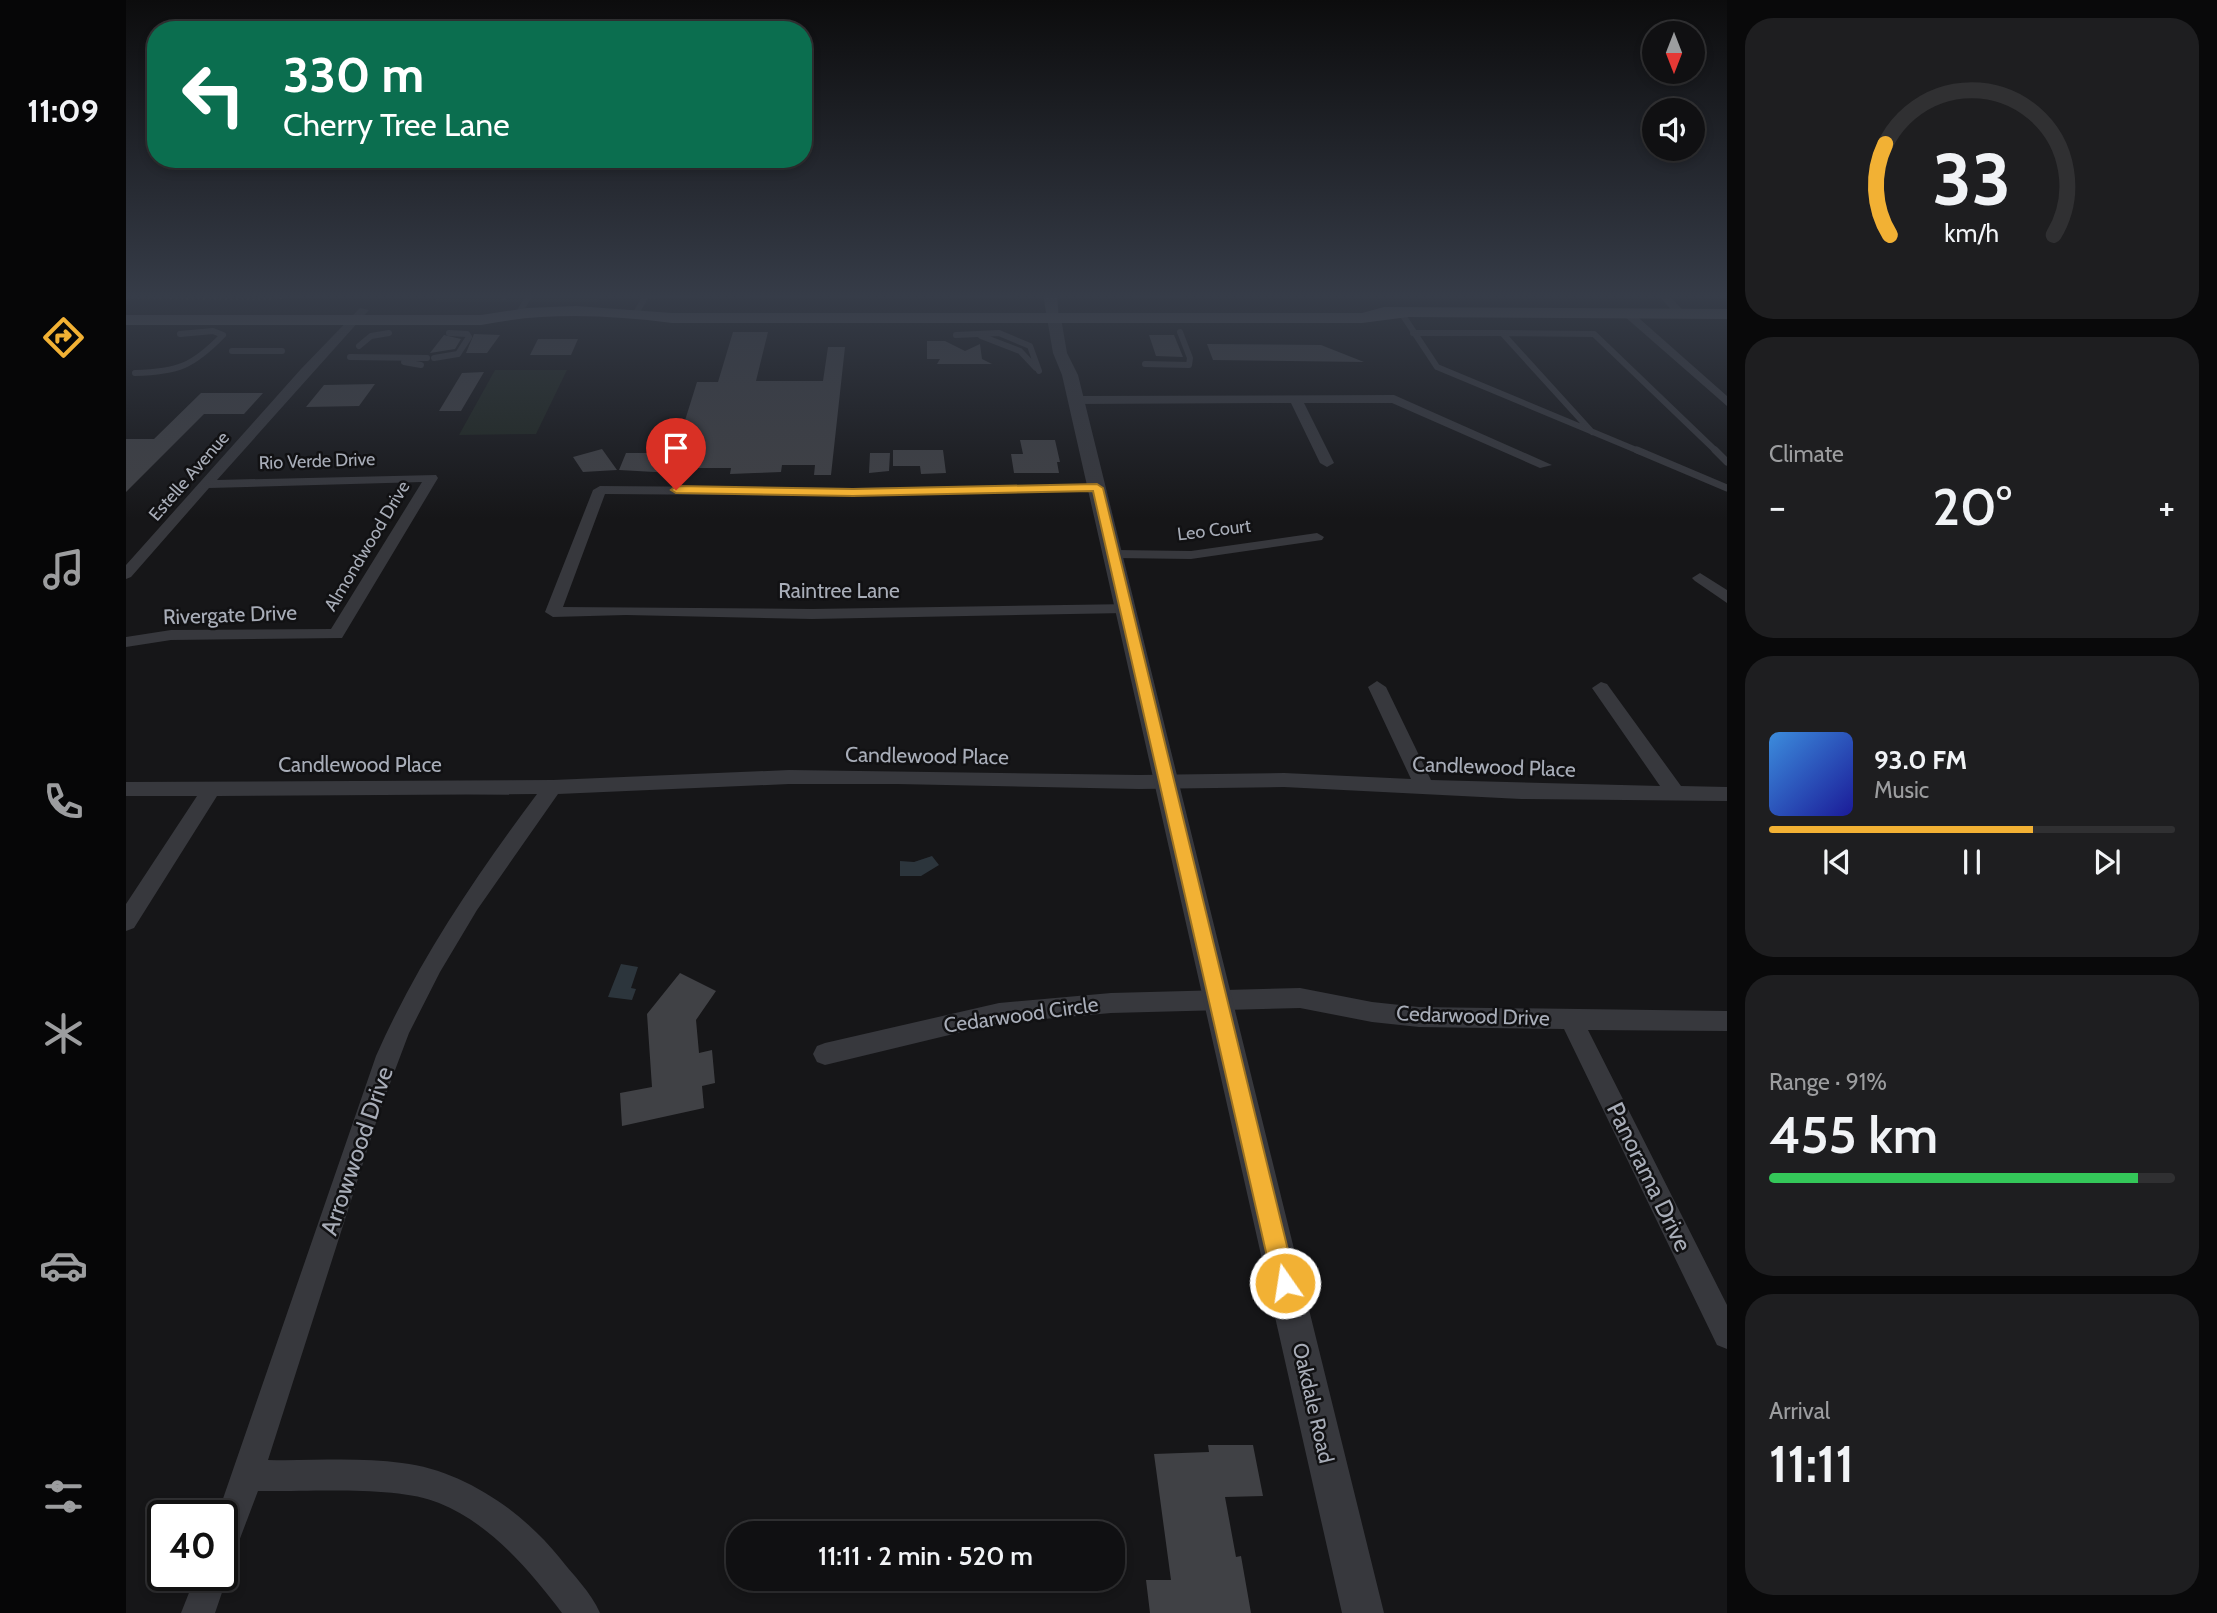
<!DOCTYPE html>
<meta charset="utf-8">
<style>
body{margin:0;font-family:Cabin,sans-serif;background:#1e1e20;color:#f1f3f6;height:100vh;display:flex;flex-direction:column;font-size:26px;white-space:nowrap}
*{box-sizing:border-box;margin:0}
p{font-size:23px;color:#9c9d9f}
.icon{flex:none;width:38px;height:38px;fill:none;stroke:currentColor;stroke-width:2;stroke-linecap:round;stroke-linejoin:round}
.map{position:relative;flex:1;overflow:hidden}
.side{display:flex;flex-direction:column;gap:18px;padding:18px;background:#09090a;width:490px}
.side>*{flex:none}
.guide{position:absolute;left:21px;top:21px;width:665px;height:147px;border-radius:28px;box-shadow:0 4px 10px #0003,0 0 0 2px #303032;background:#0b6e4f;color:#fff;overflow:hidden}
.needle{width:46px;rotate:180deg}
.buttons{position:absolute;left:1516px;top:21px;display:grid;gap:14px}
.buttons a{display:grid;place-items:center;width:63px;height:63px;border-radius:50%;background:#101012;box-shadow:0 4px 10px #0003,0 0 0 2px #303032;font-size:35px}
.speed{position:absolute;left:21px;top:1500px;display:flex;gap:14px;font-size:35px;font-weight:700;text-align:center}
.speed>*{display:grid;place-content:center;width:91px;height:91px;border-radius:50%;background:#101012;box-shadow:0 4px 10px #0003,0 0 0 2px #303032;line-height:1}
.speed .limit{border:4px solid #111;border-radius:10px;background:#fff;color:#111}
.pin{position:absolute;display:grid;place-items:center;width:60px;height:60px;color:#fff;margin:-72px -30px;border-radius:50% 50% 50% 0;rotate:-45deg;box-shadow:0 0 7px #0007}
.pin .icon{rotate:45deg}
.me{position:absolute;width:77px;margin:-38px;rotate:347deg;stroke-linejoin:round;filter:drop-shadow(0 0 5px #0008)}
.turn{display:flex;align-items:center;gap:24px;height:147px;padding:0 21px;font-size:32px}
.turn .icon{width:91px;height:91px;stroke-width:2.5}
.turn b{display:block;font-size:49px;line-height:60px}
.big{font-size:52px;font-weight:600;line-height:1.1}
.side .card{flex:1;display:flex;flex-direction:column;justify-content:center;gap:10px;min-width:0;padding:0 24px;border-radius:28px;background:#1e1e20}
.side .dial{align-items:center;gap:0}
.dial svg{height:182px;overflow:visible;fill:none;stroke:#303032;stroke-width:7;stroke-linecap:round;text-anchor:middle}
.dial text{fill:#f1f3f6;stroke:none}
.song{display:flex;align-items:center;gap:21px}
.cover{width:84px;height:84px;border-radius:10px;background:linear-gradient(135deg,hsl(210 70% 55%),hsl(240 70% 35%))}
.played{height:7px;border-radius:4px;background:linear-gradient(90deg,#f2b134 65%,#303032 65%)}
.keys{display:flex;justify-content:space-around;direction:ltr}
.heat{display:flex;justify-content:space-between;align-items:center;font-size:38px;direction:ltr}
.charge{height:10px;border-radius:5px;background:linear-gradient(90deg,#34c759 91%,#303032 0)}
.trip{position:absolute;left:600px;top:1521px;width:399px;height:70px;border-radius:28px;background:#101012;box-shadow:0 4px 10px #0003,0 0 0 2px #303032;font-weight:600;line-height:70px;text-align:center}
main{display:flex;flex:1;min-height:0}
.tabs{display:flex;flex-direction:column;width:126px;justify-content:space-around;align-items:center;background:#060607;color:#9c9d9f}
.tabs .icon{width:49px;height:49px}
.tabs .on{color:#f2b134}
.tabs b{font-size:32px;color:#f1f3f6}
.map>svg:first-child{display:block}
.green{fill:#1e261f}
.water{fill:#2c353c}
.building{fill:#404145}
.lines{fill:none;stroke-linecap:round;stroke-linejoin:round}
.path{stroke:#3d3f44;stroke-width:2;stroke-dasharray:2 3.5;stroke-linecap:butt}
.service-far1{stroke:#37383d;stroke-width:6}
.service{stroke:#37383d;stroke-width:7}
.minor{fill:#37383d;fill-rule:evenodd}
.tertiary{fill:#37383d;fill-rule:evenodd}
.secondary{fill:#45474d;fill-rule:evenodd}
.primary{fill:#53555c;fill-rule:evenodd}
.route{fill:#f2b134;stroke:#9d7322;stroke-width:2}
.labels{text-anchor:middle;stroke-width:5;stroke-linejoin:round;paint-order:stroke}
.far-street-label{font-size:18px;fill:#a8adb8;stroke:#111113}
.street-label{font-size:21px;fill:#a8adb8;stroke:#111113}
.near-street-label{font-size:24px;fill:#a8adb8;stroke:#111113}
</style>
<main>
<nav class="tabs">
<b>11:09</b>
<svg class="icon on" aria-label="directions" viewBox="0 0 24 24"><path d="M12 3l9 9-9 9-9-9zM9 14v-3h6M13 9l2 2-2 2"/></svg>
<svg class="icon" aria-label="music" viewBox="0 0 24 24"><path d="M9 18V5l10-2v13"/><circle cx="6" cy="18" r="3"/><circle cx="16" cy="16" r="3"/></svg>
<svg class="icon" aria-label="phone" viewBox="0 0 24 24"><path d="M5 4h4l2 5-3 2q2 4 5 5l2-3 5 2v4C11 20 4 13 5 4z"/></svg>
<svg class="icon" aria-label="climate" viewBox="0 0 24 24"><path d="M12 3v18M4 7l16 10M4 17L20 7"/></svg>
<svg class="icon" aria-label="car" viewBox="0 0 24 24"><path d="M5 17H2v-5l4-1 3-4h7l3 4 3 1v5h-3M9 17h6M6 11h13"/><circle cx="7" cy="17" r="2"/><circle cx="17" cy="17" r="2"/></svg>
<svg class="icon" aria-label="filters" viewBox="0 0 24 24"><path d="M4 7h16M4 17h16"/><circle cx="9" cy="7" r="2"/><circle cx="15" cy="17" r="2"/></svg>
</nav>
<div class="map">
<svg width="1601" height="1613" viewBox="0 0 1601 1613">
<rect width="100%" height="100%" fill="#161618"/>
<path class="green" d="M0 294H186L0 297Z
M308 294H476L472 302H310Z
M369 370H441L410 434 333 435Z"/>
<path class="water" d="M806 856 813 865 795 876H774V861L788 862Z
M495 964 512 967 505 988 510 989 506 1000 482 997Z"/>
<path class="building" d="M607 332H642L630 381H697L702 347H719L705 475H688L689 465H656L655 472 629 473 604 474 605 468H567L565 474 493 470 500 453H523L525 446H551L571 382H592Z
M348 334 374 335 361 353H340Z
M318 335 335 339 329 349 304 353Z
M1023 335H1048L1057 357 1030 356Z
M412 339H452L445 355H404Z
M801 341H819L839 351 854 344 856 359 866 364H811L814 359H801Z
M1081 344 1195 345 1238 362 1087 360Z
M358 372 335 411H313L336 373Z
M249 384 233 406 180 407 198 385Z
M75 393H137L118 414H78L0 492V439H28Z
M894 440H929L934 462H931L933 473H888L885 454H897Z
M476 449 491 470 457 472 447 457Z
M767 450H817L820 473 795 474 794 466H767Z
M744 453H764L763 471 743 473Z
M554 973 590 991 570 1020 573 1053 586 1050 589 1083 576 1086 578 1108 496 1126 494 1093 526 1087 521 1014Z
M1082 1445H1127L1137 1496 1099 1497 1110 1557 1115 1556 1125 1613H1024L1020 1580H1045L1028 1454 1083 1452Z"/>
<g class="lines">
<path class="path" d="M0 298 138 299 227 294"/>
<path class="service-far1" d="M625 294H685
M712 294H733
M826 294H885
M1007 294 1053 295
M378 297 380 294
M393 313 404 294
M510 313 520 296 567 294
M1276 314 1311 367 1515 452
M1287 333H1376
M830 335 873 333 904 346 913 371
M855 336 894 351 910 368
M233 346 245 336 263 333
M106 351H156
M224 357 301 358
M308 358 332 354 343 337 341 334 323 333
M278 362 295 365
M1019 364 1063 365 1064 358 1054 332
M9 373C52 372 67 366 97 335L87 331 54 334
M1466 432 1376 333 1468 334 1591 452"/>
<path class="service" d="M1511 450 1601 488
M1589 450 1601 462"/>
<path class="minor" d="M1531 294H1541L1559 312V316H1551Z
M234 308 243 310 91 480 310 475 312 478 216 638 45 640 0 647V637L45 630 205 629 296 482 83 488 5 577 0 579V565L175 369Z
M1498 312H1506L1601 396V406L1498 316Z
M1268 395 1426 465 1414 468 1266 403H1178L1208 463 1201 467 1194 463 1165 403 949 404 943 400 949 396Z
M971 484 978 488 976 491 727 496 479 494 437 607 686 609 1006 604 1008 608 1000 613 686 619 500 615 427 617 419 612 467 490 474 486 727 488Z
M1191 533 1198 537 1196 540 1065 559 989 558 982 554 989 550 1065 551Z
M1574 573 1601 590V603L1569 581 1566 578Z
M1251 681 1260 687 1305 780 1534 786 1466 688 1475 682 1481 684 1555 786 1601 787V801L1395 799 1158 787 1013 789 771 784H663L432 794 351 910 314 972 283 1033 254 1110 142 1460C186 1461 233 1457 276 1463 336 1470 395 1510 433 1557 447 1575 465 1592 474 1613H436C403 1570 365 1524 313 1503 271 1485 180 1492 132 1491L107 1557 96 1562V1516H91L250 1056C292 961 349 877 411 794L91 796 8 928 0 931V904L71 796H0V782L427 780 663 770 1013 775 1158 773 1285 779 1242 687Z
M1174 988 1246 1002 1293 1007 1601 1011V1031L1462 1030 1601 1305V1349L1591 1345 1438 1029 1293 1027 1246 1022 1174 1008 985 1013 873 1023 699 1065 691 1062 687 1054 691 1046 699 1043 873 1003 985 993Z
M96 1563 102 1575 89 1613H55L70 1575H96Z"/>
<path class="tertiary" d="M928 314 935 318 941 353 952 375 1258 1613H1216L936 375 927 353 921 318Z"/>
<path class="secondary" d="M917 294H931L933 321 928 322 921 318Z"/>
<path class="primary" d="M450 306 546 313H1236L1258 307 1601 309V319L1282 317 1236 323H546C482 315 419 312 355 325H0V315H355L401 308Z"/>
</g>
<linearGradient id="sky" x2="0" y2="1"><stop stop-color="#0c0c0d"/><stop offset="0.57" stop-color="#363c48"/><stop offset="1" stop-color="#363c48" stop-opacity="0"/></linearGradient>
<rect width="1601" height="519" fill="url(#sky)"/>
<path class="route" d="M971 484 977 488 1170 1283 1167 1291 1159 1294 1151 1291 1147 1283 967 491 727 496 550 493 545 490 550 486 727 489Z"/>
<g class="labels">
<g class="far-street-label">
<text transform="translate(191 461) rotate(-2)" y="6">Rio Verde Drive</text>
<text transform="translate(63 476) rotate(-49)" y="6">Estelle Avenue</text>
<text transform="translate(1088 530) rotate(-7)" y="6">Leo Court</text>
<text transform="translate(241 546) rotate(-59)" y="6">Almondwood Drive</text>
</g>
<g class="street-label">
<text x="713" y="598">Raintree Lane</text>
<text transform="translate(104 615) rotate(-2)" y="7">Rivergate Drive</text>
<text transform="translate(801 756) rotate(1)" y="7">Candlewood Place</text>
<text x="234" y="772">Candlewood Place</text>
<text transform="translate(1368 767) rotate(2)" y="7">Candlewood Place</text>
<text transform="translate(895 1015) rotate(-8)" y="7">Cedarwood Circle</text>
<text transform="translate(1347 1016) rotate(2)" y="7">Cedarwood Drive</text>
<text transform="translate(1187 1403) rotate(77)" y="7">Oakdale Road</text>
</g>
<g class="near-street-label">
<text transform="translate(231 1151) rotate(-71)" y="8">Arrowwood Drive</text>
<text transform="translate(1523 1177) rotate(64)" y="8">Panorama Drive</text>
</g>
</g>
</svg>
<div class="buttons">
<a><svg class="needle" viewBox="-14 -14 28 28"><path d="M0-13l5 13h-10z" fill="#e53935"/><path d="M0 13l5-13h-10z" fill="#9c9d9f"/></svg></a>
<a><svg class="icon" aria-label="sound" viewBox="0 0 24 24"><path d="M4 9h4l5-4v14l-5-4H4zM17 9q2 3 0 6"/></svg></a>
</div>
<div class="speed"><div class="limit">40</div></div>
<div class="pin" style="left:550px;top:490px;background:#d93025"><svg class="icon" aria-label="arrive" viewBox="0 0 24 24"><path d="M6 21V4h12l-3 4 3 4H6"/></svg></div>
<svg class="me" style="left:1159px;top:1283px" viewBox="-20 -20 40 40"><circle r="17" fill="#f2b134" stroke="#fff" stroke-width="3"/><path d="M0-11L8 9 0 5-8 9z" fill="#fff"/></svg>
<div class="trip">11:11 · 2 min · 520 m</div>
<div class="guide">
<div class="turn"><svg class="icon" aria-label="left" viewBox="0 0 24 24"><path d="M17 20v-9H6M10 6l-5 5 5 5"/></svg><div><b>330 m</b>Cherry Tree Lane</div></div>
</div>
</div>
<section class="side">
<div class="card dial"><svg viewBox="0 0 100 80">
<path d="M14 69A42 42 0 1 1 86 69"/>
<path d="M14 69A42 42 0 0 1 12 29" stroke="#f2b134"/>
<text x="50" y="56" font-size="32" font-weight="700">33</text>
<text x="50" y="72" font-size="11">km/h</text>
</svg></div>
<div class="card"><p>Climate</p>
<div class="heat"><a>−</a><b class="big">20°</b><a>+</a></div>
</div>
<div class="card">
<div class="song"><i class="cover"></i><div><b>93.0 FM</b><p>Music</p></div></div>
<div class="played"></div>
<div class="keys"><svg class="icon" aria-label="previous" viewBox="0 0 24 24"><path d="M18 5L8 12l10 7zM5 5v14"/></svg><svg class="icon" aria-label="pause" viewBox="0 0 24 24"><path d="M8 5v14M16 5v14"/></svg><svg class="icon" aria-label="next" viewBox="0 0 24 24"><path d="M6 5l10 7-10 7zM19 5v14"/></svg></div>
</div>
<div class="card"><p>Range · 91%</p><b class="big">455 km</b><div class="charge"></div></div>
<div class="card"><p>Arrival</p><b class="big">11:11</b></div>
</section>
</main>
